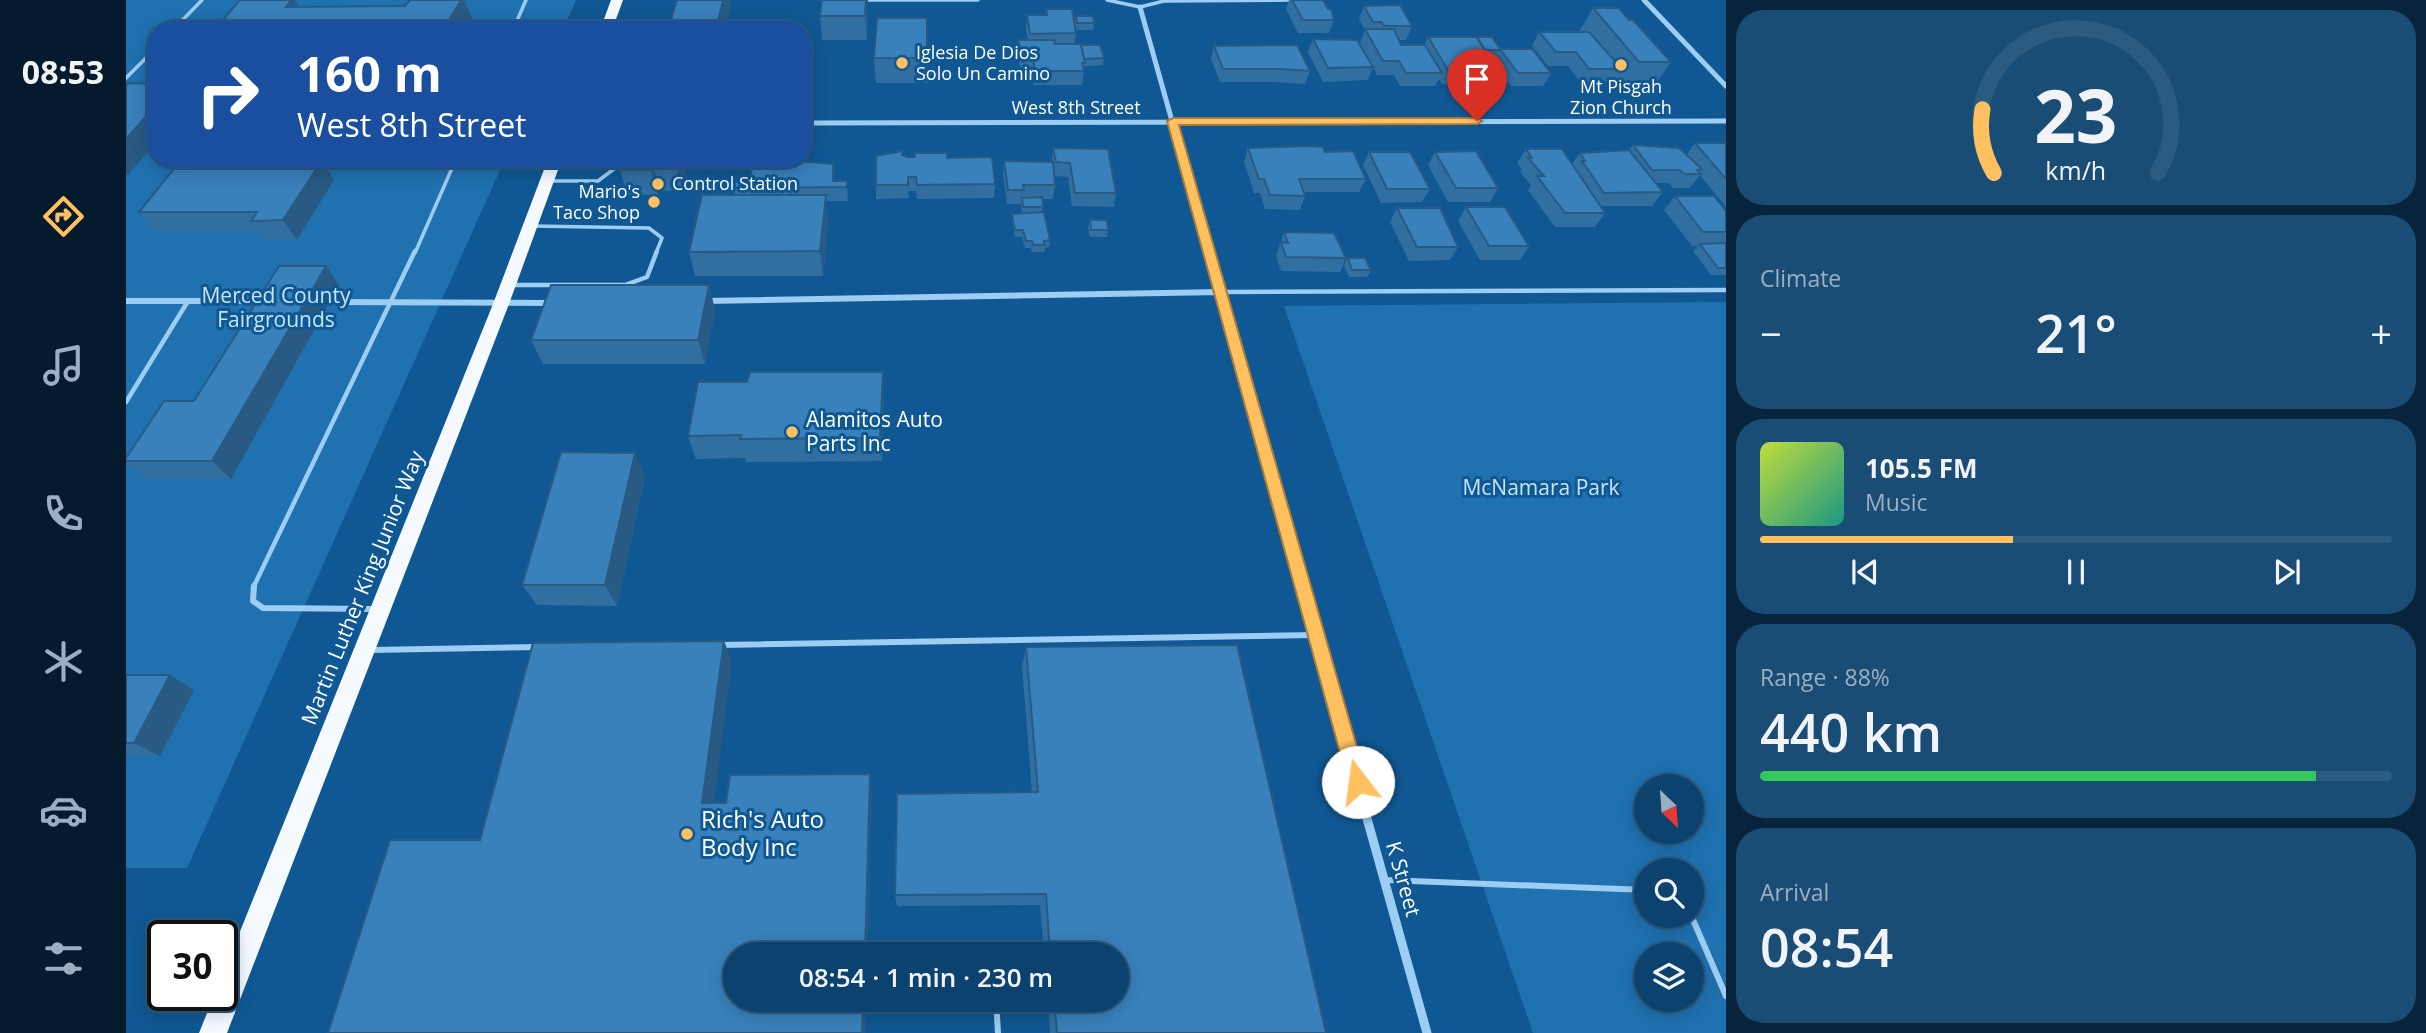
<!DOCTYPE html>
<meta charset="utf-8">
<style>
body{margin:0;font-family:"Open Sans",sans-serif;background:#1a4d76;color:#f1f3f6;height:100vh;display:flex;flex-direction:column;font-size:26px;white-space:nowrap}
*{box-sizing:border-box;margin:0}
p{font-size:23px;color:#9ab0c2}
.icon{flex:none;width:38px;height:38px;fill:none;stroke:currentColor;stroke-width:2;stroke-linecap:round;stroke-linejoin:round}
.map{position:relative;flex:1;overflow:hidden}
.panel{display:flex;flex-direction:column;gap:10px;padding:10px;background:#07243c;width:700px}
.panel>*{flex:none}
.banner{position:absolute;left:21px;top:21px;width:665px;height:147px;border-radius:28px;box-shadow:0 4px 18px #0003,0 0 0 2px #2c5b81;background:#1a4fa0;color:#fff;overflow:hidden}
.needle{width:46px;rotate:155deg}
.buttons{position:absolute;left:1508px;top:774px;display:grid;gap:14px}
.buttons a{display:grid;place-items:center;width:70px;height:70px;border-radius:50%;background:#0c426e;box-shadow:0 4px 18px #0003,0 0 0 2px #2c5b81;font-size:35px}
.speed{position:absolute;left:21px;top:920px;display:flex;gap:14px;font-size:35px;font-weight:700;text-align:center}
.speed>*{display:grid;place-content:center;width:91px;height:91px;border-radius:50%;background:#0c426e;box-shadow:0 4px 18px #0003,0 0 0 2px #2c5b81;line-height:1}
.speed .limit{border:4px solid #111;border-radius:10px;background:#fff;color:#111}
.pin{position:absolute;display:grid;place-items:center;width:60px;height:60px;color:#fff;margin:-72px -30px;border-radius:50% 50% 50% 0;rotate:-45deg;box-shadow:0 0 7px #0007}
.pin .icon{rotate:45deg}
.me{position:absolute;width:77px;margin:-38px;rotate:345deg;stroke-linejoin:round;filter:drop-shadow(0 0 5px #0008)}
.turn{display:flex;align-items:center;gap:24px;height:147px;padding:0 35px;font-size:32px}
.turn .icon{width:91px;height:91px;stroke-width:2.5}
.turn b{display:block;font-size:49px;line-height:60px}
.big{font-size:52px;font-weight:600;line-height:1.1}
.panel .widget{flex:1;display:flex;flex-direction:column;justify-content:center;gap:10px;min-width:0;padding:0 24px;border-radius:28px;background:#1a4d76}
.panel .dial{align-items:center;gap:0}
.dial svg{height:182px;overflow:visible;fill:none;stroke:#2c5b81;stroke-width:7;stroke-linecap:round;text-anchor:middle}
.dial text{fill:#f1f3f6;stroke:none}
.song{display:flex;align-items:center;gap:21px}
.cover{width:84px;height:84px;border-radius:10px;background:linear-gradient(135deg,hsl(70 70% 55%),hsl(170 70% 35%))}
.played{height:7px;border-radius:4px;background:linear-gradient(90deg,#ffc05f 40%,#2c5b81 40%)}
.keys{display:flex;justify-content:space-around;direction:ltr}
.heat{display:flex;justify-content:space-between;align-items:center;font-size:38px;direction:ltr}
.charge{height:10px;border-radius:5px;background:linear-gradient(90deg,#34c759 88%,#2c5b81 0)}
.trip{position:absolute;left:597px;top:942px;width:406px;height:70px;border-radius:35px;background:#0c426e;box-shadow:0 4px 18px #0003,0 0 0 2px #2c5b81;font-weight:600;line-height:70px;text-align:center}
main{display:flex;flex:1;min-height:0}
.dock{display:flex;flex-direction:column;width:126px;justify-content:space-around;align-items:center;background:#051a2c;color:#9ab0c2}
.dock .icon{width:49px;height:49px}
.dock .on{color:#ffc05f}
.dock b{font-size:32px;color:#f1f3f6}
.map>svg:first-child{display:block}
.green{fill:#1f71b0;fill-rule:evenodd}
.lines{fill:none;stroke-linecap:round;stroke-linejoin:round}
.service-far2{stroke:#9dcdf3;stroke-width:3.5}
.service-far1{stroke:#9dcdf3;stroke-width:4.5}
.service{stroke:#9dcdf3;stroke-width:6}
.minor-far2{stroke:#9dcdf3;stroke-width:5}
.minor-far1{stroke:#9dcdf3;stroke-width:6}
.minor{stroke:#9dcdf3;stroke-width:9}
.trunk{fill:#f4faff;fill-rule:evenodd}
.wall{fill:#316fa1;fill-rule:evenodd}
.shaded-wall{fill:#285a83}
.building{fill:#3981bb;stroke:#285a83;stroke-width:2}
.route{fill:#ffc05f;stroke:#a67d3e;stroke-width:2}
.poi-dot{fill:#ffc05f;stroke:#105893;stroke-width:2.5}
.labels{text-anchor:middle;stroke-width:6;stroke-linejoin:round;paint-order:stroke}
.far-poi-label{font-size:18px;fill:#fff;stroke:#105893;text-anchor:start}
.far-street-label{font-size:18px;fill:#fff;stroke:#105893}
.park-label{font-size:21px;fill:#c5e5fe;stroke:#105893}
.poi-label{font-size:21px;fill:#fff;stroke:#105893;text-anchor:start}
.street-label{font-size:21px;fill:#fff;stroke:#105893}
.near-poi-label{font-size:24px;fill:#fff;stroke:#105893;text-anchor:start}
</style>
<main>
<nav class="dock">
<b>08:53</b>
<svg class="icon on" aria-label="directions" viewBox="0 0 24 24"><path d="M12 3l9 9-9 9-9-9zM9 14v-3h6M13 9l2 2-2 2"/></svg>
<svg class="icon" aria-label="music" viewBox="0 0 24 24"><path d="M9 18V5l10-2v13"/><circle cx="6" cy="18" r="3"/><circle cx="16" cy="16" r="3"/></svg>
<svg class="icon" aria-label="phone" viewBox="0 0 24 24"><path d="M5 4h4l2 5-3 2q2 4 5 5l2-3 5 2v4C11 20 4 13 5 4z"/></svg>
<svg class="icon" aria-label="climate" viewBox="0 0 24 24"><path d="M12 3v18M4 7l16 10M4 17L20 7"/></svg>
<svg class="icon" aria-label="car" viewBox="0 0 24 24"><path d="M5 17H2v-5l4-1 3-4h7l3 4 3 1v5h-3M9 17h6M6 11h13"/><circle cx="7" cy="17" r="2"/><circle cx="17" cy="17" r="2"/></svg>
<svg class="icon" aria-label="filters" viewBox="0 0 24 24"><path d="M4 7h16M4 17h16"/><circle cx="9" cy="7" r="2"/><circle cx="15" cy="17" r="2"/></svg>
</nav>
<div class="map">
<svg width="1600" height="1033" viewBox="0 0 1600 1033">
<rect width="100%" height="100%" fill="#105893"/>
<path class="green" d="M0 0H450L437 30H30V159H379L61 868H0Z
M1600 302V1033H1407L1158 306ZM1521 786H1566V831H1521ZM1521 870H1566V915H1521ZM1521 954H1566V999H1521Z"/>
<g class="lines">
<path class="service-far2" d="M736 0H852
M981 0 1014 7 1038 1 1168 0
M47 30 76 0
M387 30 400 0
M0 78 30 48
M421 181H472L501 159
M407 226 523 228 536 238 530 253
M289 253 330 159"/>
<path class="service-far1" d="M384 285H499L521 277 531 251
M1096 292 1600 290
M0 402 62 301
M127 588 289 251"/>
<path class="service" d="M128 586 127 601 137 608 251 609
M595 645 1190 635
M245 650 413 647
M1259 880 1521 890
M1565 915 1600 996
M867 950V954
M870 999 872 1033"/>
<path class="minor-far2" d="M1518 0 1600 86
M1014 7 1083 253
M677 123 1600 121"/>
<path class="minor-far1" d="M1082 251 1177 588
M0 301H139
M578 301 1096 292
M204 302 427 303"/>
<path class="minor" d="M1176 586 1301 1033"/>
<path class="trunk" d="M485 0H497L486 30H474Z
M422 159H436L383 304 101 1033H73L88 996H96V976L367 304Z"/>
</g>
<path class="wall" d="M1163 0H1197L1208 20 1203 33H1172L1160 9Z
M1238 6 1286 26 1280 40H1273L1275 45H1298L1302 37 1374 49 1425 73 1417 86H1385L1374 71 1366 85 1316 84 1313 79 1309 86H1274L1268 75H1251L1247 67 1242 80 1197 82 1182 52 1187 39 1245 64 1234 43 1239 30 1233 19ZM1364 57H1370L1367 62Z
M742 7 741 40H696L694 16Z
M1467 8 1503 20 1545 62 1528 86H1497L1490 78 1487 83H1455L1442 66H1422L1406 46 1413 32H1453Z
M920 9 950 33 949 44 978 58 977 65 959 66 956 85H908L906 71H895L891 54 892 40H902L900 29 901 15H919Z
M950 16 968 23 967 30H950L949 23Z
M801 18V83H750L748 58Z
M1088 46 1184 71 1179 84 1149 82H1094L1085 59Z
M30 84V142L2 175H0V86Z
M1569 143H1600V207L1574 175 1564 188H1547L1543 183H1530L1537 192 1526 206H1475L1479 213 1469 227H1429L1402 190 1405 185 1394 172 1396 169 1391 163 1400 149 1446 164 1454 153 1503 150 1507 145 1560 155Z
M927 148 990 193 988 207 946 206 942 177 928 176 929 185 927 199H916V212L924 240 923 247 919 248 918 252H906L905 248H899L896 237H889L886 221V214L896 213 895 204H881L877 175 878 161 926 162Z
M1122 148 1199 152 1240 179 1233 192H1178L1179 196 1174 210 1139 209 1134 193H1128L1118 162Z
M1243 152 1304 189 1296 202 1255 203 1237 165Z
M1309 152 1372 188 1364 202H1322L1302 165Z
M776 155 782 157 821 158 869 184 868 198 791 199 790 191H782L783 198 750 199V185Z
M497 159H556L560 177 557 190 534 191 532 195H501L494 170Z
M196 160 208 180 171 240H139L133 232H30L13 212Z
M709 181H721L722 201H700L702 220 697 276H569L563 252 609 195 608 188Z
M1549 196 1600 211V275H1585L1567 251 1572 246H1566L1538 210Z
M1340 207 1403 246 1394 260H1354L1332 221Z
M1271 208 1332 247 1324 260 1283 261 1264 222Z
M964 220 982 230 981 237H964L962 228Z
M1158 232 1220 258 1214 272 1155 271 1150 256Z
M1222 258 1245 270 1241 277H1223L1218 265Z
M200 266 213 285 105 479H20L0 462V458L68 401Z
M583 285 589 310 579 364H417L405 340Z
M758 396 756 461 620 462 619 458 570 459 562 436Z
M519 476 491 606 411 605 396 585Z
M900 647 1200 1033H924L922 999H990V954H918L914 905 771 906 769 895 906 792 896 666Z
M0 675H44L68 690 34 756H0Z"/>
<path class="shaded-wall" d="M165 0H169L181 21 160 7Z
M335 0H338L347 20 341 30H317Z
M597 0H604L605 8 600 30H590Z
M740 0H742V7L741 40 739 16Z
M23 113 30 122V142L2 175 0 173V139Z
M552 159H556L560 177 557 190 550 166Z
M196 160 208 180 171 240 157 220Z
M527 166 534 191 532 195 525 170Z
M700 195 702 220 697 276 694 251Z
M200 266 213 285 105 479 86 461Z
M583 285 589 310 579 364 572 340Z
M757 372 758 396 756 461 754 438Z
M509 453 519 476 491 606 479 585Z
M598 641 606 661 586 817 576 803Z
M44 675 68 690 34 756 8 743Z
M744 774 746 789 742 954H739Z
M737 999H740L739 1033H736Z"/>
<path class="building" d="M114 0H165L160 7 279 6 284 0H335L317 30H88Z
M551 0H597L590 30H542Z
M696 0H740L739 16H694Z
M1166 0H1197L1202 9H1205L1208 20H1177Z
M1274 5 1286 26H1259L1255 22H1247L1238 6Z
M1467 8H1493L1503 20H1507L1545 62H1513Z
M920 9H946L950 33 904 34 901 15H921Z
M950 16H967L968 23H951Z
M751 18H801V58H748Z
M1239 29H1268L1275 45H1299L1316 73H1280L1273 61H1257Z
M1413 32H1463L1496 69H1463L1450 52H1430Z
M1302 37H1350L1374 71 1322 70Z
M1351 37H1366L1375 50H1359Z
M1187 39 1231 40 1247 67 1202 68Z
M892 40H928L929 44H955L959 63H956L958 71H909L907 58H896Z
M955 45H974L978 58 958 59Z
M1171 45 1184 71 1153 69H1097L1088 46Z
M1374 49H1406L1425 73H1392Z
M2 83 30 84V113H23L0 139V86Z
M1569 143H1600V179Z
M1507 145 1553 148 1576 169 1571 170 1575 174H1558L1554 170H1526Z
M1183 146 1197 147 1199 152 1227 151 1240 179H1173L1179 196 1144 195 1138 179H1133L1122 148Z
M927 148 982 149 990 193H949L944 163 930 162Z
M1400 149H1436L1479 213H1439L1411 176H1418L1402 158H1406Z
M1503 150 1537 192 1478 193 1456 161H1459L1454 153Z
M776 151V155L782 157H789V153H821V158L866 157 869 184 791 185 790 177H782V185H750V156Z
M1350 151 1372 188H1330L1309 152Z
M1243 152H1284L1304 189H1261Z
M497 159H552L550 166H527L525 170H494Z
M55 160H196L157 220 125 221 131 212H13Z
M878 161 927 162 929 185H897L898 190H882Z
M685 162 707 164V181H721V187L608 188 609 182H624L626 164Z
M576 195H700L694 251 563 252Z
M1549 196H1588L1600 211V232H1577Z
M916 197 917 207H897L896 198Z
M1340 207H1379L1403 246H1363Z
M1271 208H1314L1332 247H1291Z
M918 212 924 240 918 241 919 245H907L906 241H900L897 230H889L886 214Z
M964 220H981L982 230H965Z
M1158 232 1208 233 1220 258 1160 257 1155 242 1162 243Z
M1600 243V268H1592L1574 244Z
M1222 258H1239L1245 270H1226Z
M153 266H200L86 461H0V458L38 401H68Z
M425 285H583L572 340H405Z
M624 372H757L754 438 614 439 615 435 562 436 572 382H621Z
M435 452 509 453 479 585H396Z
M598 641 576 803H600L604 775 744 774 739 954H609V999H737L736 1033H202L264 840H354L407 643Z
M1111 645 1200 1033H931L928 999H990V954H924L920 894 769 895 771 794 912 792 900 647Z
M0 675H44L8 743H0Z"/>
<path class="route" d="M1047 118H1351L1356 121 1351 124 1053 125 1241 782 1239 789 1232 792 1225 789 1222 782 1041 121Z"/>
<g class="poi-dot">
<circle cx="776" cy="63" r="7"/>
<circle cx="1495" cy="65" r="7"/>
<circle cx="532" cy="184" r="7"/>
<circle cx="528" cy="202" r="7"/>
<circle cx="666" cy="432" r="7"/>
<circle cx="561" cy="834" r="7"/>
</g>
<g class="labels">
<g class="far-poi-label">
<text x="790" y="59">Iglesia De Dios<tspan x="790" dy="21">Solo Un Camino</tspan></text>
<text x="1495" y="93" text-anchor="middle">Mt Pisgah<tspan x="1495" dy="21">Zion Church</tspan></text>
<text x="546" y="190">Control Station</text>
<text x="514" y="198" text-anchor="end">Mario's<tspan x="514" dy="21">Taco Shop</tspan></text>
</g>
<g class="far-street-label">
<text x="950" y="114">West 8th Street</text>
</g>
<g class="park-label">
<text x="150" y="303">Merced County<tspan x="150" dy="24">Fairgrounds</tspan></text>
<text x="1415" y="495">McNamara Park</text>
</g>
<g class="poi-label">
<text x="680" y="427">Alamitos Auto<tspan x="680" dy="24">Parts Inc</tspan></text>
</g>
<g class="street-label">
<text transform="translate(237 588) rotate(-68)" y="7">Martin Luther King Junior Way</text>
<text transform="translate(1277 879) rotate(74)" y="7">K Street</text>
</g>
<g class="near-poi-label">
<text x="575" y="828">Rich's Auto<tspan x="575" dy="28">Body Inc</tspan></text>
</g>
</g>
</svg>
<div class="buttons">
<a><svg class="needle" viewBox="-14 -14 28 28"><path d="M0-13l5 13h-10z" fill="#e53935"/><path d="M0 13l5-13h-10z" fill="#9ab0c2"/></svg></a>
<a><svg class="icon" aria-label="search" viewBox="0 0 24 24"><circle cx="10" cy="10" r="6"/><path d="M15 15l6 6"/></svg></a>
<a><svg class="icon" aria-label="layers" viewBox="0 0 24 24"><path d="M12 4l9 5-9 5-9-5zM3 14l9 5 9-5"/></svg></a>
</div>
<div class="speed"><div class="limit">30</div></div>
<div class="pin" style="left:1351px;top:121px;background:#d93025"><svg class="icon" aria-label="arrive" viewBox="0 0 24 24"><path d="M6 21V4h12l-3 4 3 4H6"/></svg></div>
<svg class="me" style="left:1232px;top:782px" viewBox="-20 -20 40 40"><circle r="19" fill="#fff"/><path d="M0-13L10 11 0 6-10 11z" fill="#ffc05f"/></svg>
<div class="trip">08:54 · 1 min · 230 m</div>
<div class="banner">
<div class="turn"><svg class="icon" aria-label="right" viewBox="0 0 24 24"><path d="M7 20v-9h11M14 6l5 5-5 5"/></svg><div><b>160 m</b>West 8th Street</div></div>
</div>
</div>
<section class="panel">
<div class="widget dial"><svg viewBox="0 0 100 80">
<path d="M14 69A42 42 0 1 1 86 69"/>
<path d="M14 69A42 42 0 0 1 9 41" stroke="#ffc05f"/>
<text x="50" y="56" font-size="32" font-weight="700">23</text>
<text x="50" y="72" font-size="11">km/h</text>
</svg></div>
<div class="widget"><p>Climate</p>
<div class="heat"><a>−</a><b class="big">21°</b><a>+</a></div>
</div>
<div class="widget">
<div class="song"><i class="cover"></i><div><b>105.5 FM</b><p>Music</p></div></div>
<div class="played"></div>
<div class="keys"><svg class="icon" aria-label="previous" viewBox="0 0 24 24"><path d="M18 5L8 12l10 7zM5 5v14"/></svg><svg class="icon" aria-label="pause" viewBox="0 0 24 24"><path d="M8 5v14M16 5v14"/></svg><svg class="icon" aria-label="next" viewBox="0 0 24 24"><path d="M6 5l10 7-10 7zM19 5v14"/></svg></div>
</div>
<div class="widget"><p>Range · 88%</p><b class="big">440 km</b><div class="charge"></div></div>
<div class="widget"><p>Arrival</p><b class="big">08:54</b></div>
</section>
</main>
